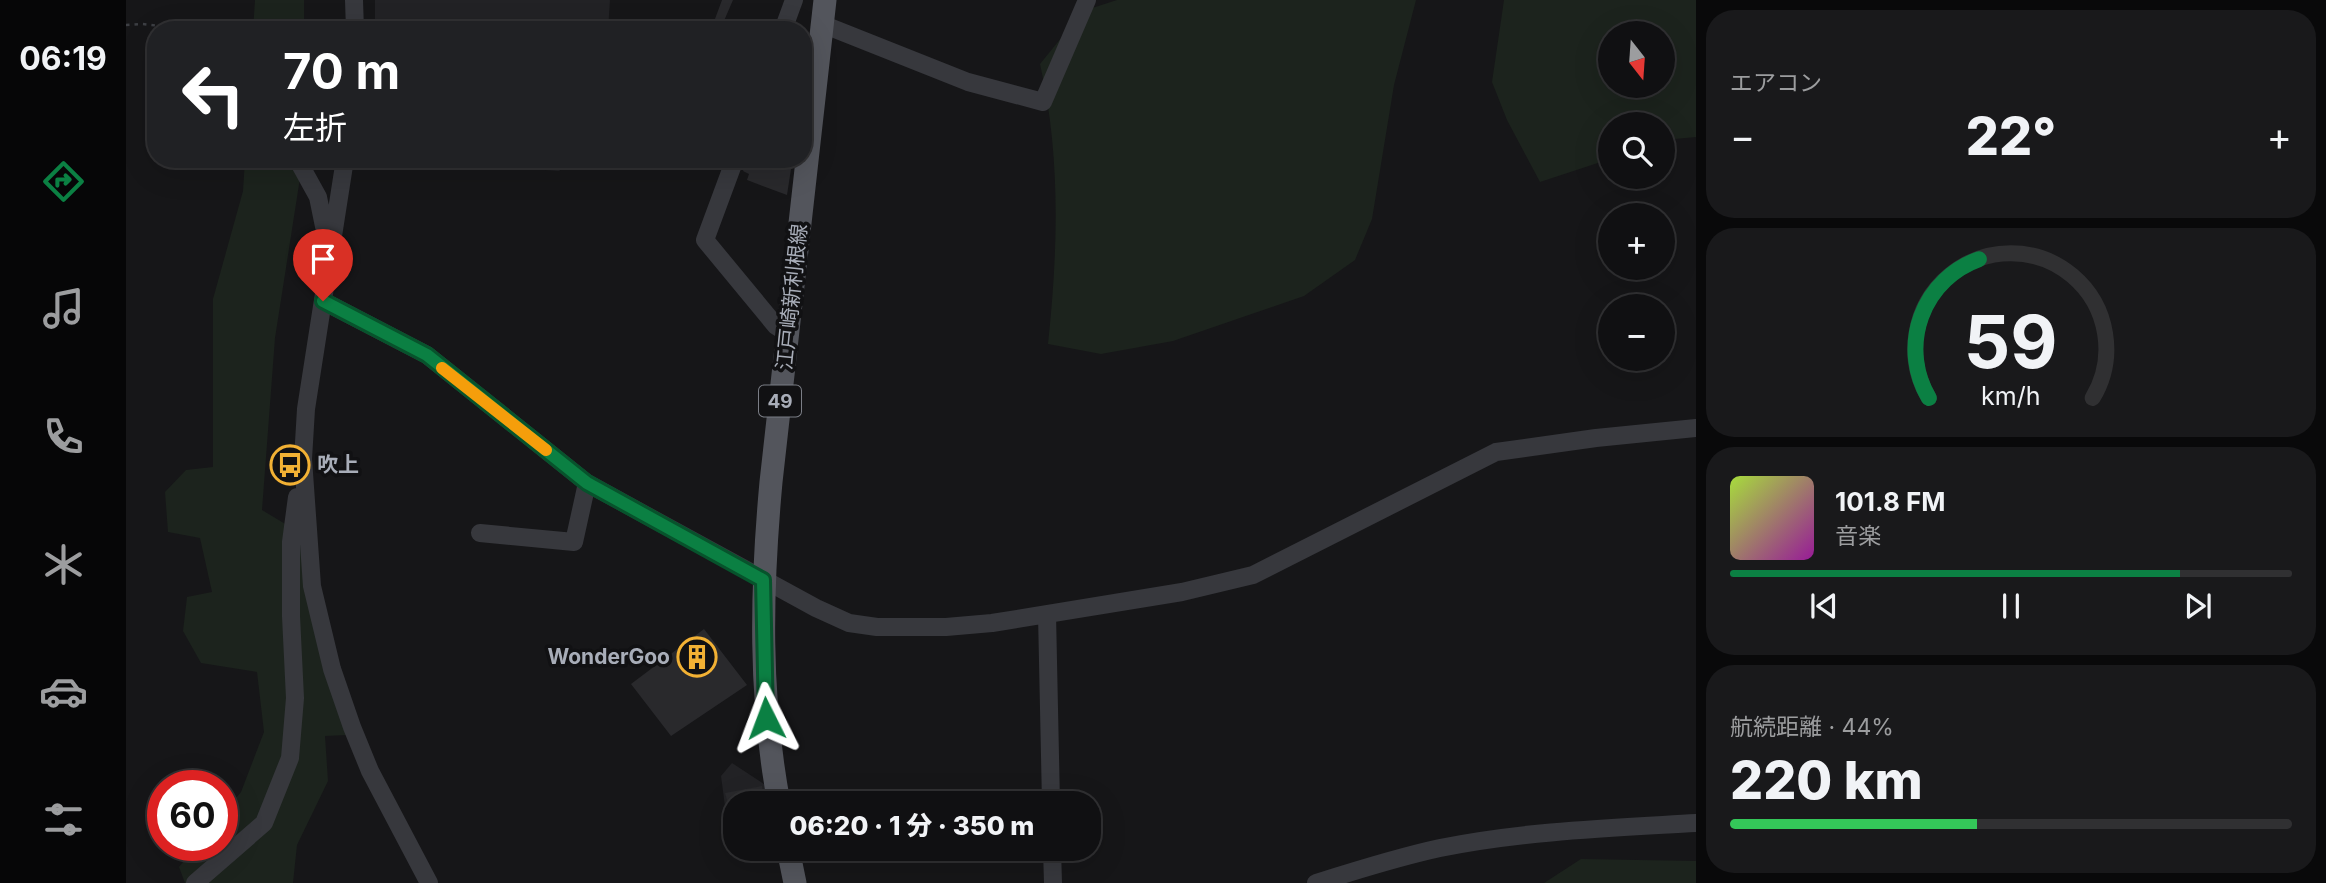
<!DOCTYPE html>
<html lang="ja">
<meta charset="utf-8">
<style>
body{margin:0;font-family:Inter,"Noto Sans JP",sans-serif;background:#19191b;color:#f1f3f6;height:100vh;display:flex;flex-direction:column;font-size:26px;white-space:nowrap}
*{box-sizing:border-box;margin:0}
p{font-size:23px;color:#9c9d9f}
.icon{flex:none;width:38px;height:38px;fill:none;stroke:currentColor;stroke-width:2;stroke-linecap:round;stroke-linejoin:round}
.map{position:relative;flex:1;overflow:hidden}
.sheet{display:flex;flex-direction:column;gap:10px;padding:10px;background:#09090a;width:630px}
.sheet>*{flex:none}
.banner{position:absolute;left:21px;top:21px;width:665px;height:147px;border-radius:28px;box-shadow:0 7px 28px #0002,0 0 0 2px #303032;background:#202124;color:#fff;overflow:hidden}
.needle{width:46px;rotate:163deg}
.buttons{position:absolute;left:1472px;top:21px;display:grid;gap:14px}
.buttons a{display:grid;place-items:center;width:77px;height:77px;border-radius:50%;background:#101012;box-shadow:0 7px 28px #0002,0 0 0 2px #303032;font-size:35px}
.speed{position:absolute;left:21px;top:770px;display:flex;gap:14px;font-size:35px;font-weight:700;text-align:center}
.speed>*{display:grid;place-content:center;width:91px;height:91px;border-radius:50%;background:#101012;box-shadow:0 7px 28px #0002,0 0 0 2px #303032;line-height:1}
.speed .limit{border:10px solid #d22;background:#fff;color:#111}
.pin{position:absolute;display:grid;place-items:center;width:60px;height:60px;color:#fff;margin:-72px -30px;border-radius:50% 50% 50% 0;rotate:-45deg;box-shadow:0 0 7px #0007}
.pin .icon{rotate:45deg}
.me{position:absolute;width:77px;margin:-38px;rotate:357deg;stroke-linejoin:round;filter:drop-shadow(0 0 5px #0008)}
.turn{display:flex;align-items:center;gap:24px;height:147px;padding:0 21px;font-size:32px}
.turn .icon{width:91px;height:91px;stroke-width:2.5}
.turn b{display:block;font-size:49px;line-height:60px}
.big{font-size:52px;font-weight:800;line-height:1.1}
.sheet .tile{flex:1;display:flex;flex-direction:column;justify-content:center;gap:10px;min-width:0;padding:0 24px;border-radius:28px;background:#19191b}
.sheet .dial{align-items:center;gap:0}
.dial svg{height:182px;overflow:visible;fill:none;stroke:#303032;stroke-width:7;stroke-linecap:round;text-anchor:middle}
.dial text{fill:#f1f3f6;stroke:none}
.song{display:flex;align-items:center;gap:21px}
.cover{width:84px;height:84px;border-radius:10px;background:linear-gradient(135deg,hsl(80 70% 55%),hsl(300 70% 35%))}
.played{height:7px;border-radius:4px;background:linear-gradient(90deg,#0b8043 80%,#303032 80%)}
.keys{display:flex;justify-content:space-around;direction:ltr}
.heat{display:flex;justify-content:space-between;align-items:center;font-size:38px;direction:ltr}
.charge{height:10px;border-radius:5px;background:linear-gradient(90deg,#34c759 44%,#303032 0)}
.trip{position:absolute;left:597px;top:791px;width:378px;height:70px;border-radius:28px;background:#101012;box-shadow:0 7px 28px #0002,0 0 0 2px #303032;font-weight:800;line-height:70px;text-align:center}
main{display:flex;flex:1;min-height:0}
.tabs{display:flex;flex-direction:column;width:126px;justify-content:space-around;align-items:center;background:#060607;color:#9c9d9f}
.tabs .icon{width:49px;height:49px}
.tabs .current{color:#0b8043}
.tabs b{font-size:32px;color:#f1f3f6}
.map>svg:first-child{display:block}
.built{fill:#222225}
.green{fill:#1c231d;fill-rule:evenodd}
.building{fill:#29292c}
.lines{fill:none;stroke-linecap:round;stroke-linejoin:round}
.path{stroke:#3d3f44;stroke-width:2.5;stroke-dasharray:3.5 5;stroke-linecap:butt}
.minor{stroke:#37383d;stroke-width:18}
.major{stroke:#53555c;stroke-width:23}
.route-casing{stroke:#07532c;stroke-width:18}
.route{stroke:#0b8043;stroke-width:12}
.slow{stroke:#f59e0b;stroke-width:12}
.labels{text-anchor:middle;stroke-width:7;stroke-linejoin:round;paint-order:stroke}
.shield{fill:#111113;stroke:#7b7e86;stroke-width:2}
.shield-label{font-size:19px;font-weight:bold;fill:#a8adb8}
.street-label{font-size:21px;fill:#a8adb8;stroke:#111113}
.poi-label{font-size:21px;font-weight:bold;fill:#a8adb8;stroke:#111113;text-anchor:start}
</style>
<main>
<nav class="tabs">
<b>06:19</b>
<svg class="icon current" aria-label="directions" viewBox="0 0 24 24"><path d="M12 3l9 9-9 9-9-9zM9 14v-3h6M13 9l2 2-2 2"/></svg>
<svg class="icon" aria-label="music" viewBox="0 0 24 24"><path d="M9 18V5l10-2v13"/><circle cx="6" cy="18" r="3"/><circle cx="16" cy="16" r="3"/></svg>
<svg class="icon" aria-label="phone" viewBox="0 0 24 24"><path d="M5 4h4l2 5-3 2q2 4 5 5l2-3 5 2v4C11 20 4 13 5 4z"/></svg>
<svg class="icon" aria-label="climate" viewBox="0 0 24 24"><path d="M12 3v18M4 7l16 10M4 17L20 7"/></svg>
<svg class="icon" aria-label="car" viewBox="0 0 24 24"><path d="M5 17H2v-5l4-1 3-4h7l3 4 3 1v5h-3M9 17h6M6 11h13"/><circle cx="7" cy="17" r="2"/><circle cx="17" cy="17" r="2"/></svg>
<svg class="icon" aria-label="filters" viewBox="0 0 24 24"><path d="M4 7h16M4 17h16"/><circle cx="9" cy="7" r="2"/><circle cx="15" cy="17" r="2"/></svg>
</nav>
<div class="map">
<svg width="1570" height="883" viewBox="0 0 1570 883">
<rect width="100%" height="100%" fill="#161618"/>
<path class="built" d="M249 0H484L482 30H249Z
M273 159H447L433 171Z
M606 763 641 786 644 803H609V833L602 829 595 776Z"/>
<path class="green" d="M129 0H178V30H127Z
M991 0H1290L1268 85 1246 219 1229 260 1178 296 1047 341 975 354 922 344C932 250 935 156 914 64L957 11Z
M1378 0H1570V137L1537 140 1536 124H1484V159L1414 182 1381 120 1366 82ZM1484 33H1536V86H1484Z
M119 159H177L149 338 136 510 181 537 221 735 199 736 202 781 171 845 167 883H59L53 867 71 845H96V815L115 792 138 732 131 672 75 663 57 631 61 597 86 592 74 538 42 532 39 492 60 470 87 467V299L117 191Z
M1455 859 1570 861V883H1418Z"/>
<path class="building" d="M596 0H607L594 30 586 27Z
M620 159H641L665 169 661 195 621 180 623 174 617 171Z
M578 629 621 685 545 736 505 684Z
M636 786 639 803H602L599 793Z"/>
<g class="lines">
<path class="path" d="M0 25 16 24 72 30"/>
<path class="minor" d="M228 0 229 30
M696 24 842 82 917 102 961 0
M657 30 668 0
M171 159 192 197 202 246
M219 159 180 409 177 459 186 586 206 669 226 727 244 771 303 883
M609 159 579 240 650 326 661 333
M197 301 301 355 461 483 690 608 723 623 751 627H820L866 623 1056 592 1127 575 1370 452 1470 438 1570 428
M354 533 448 542 461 483
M921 614 925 803
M926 849 927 883
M69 883 138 823 164 758 169 698 165 616V542L171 497
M1190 883C1231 870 1272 857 1314 848 1398 831 1485 828 1570 823"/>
<path class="major" d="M653 803C633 696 635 591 645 482L699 0
M662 849 669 883"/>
</g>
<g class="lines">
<g class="route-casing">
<path id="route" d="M197 301 301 355 461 483 637 580 640 718"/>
</g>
<use href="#route" class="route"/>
<path class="slow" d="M316 368 420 450"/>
</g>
<defs>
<g id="bus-ring" transform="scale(2.0125)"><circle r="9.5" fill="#111113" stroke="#f2b134" stroke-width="1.5"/><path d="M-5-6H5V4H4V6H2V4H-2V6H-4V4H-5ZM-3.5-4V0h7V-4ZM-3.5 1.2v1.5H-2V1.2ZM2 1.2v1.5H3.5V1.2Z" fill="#f2b134"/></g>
<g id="building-ring" transform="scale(2.0125)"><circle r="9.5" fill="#111113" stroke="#f2b134" stroke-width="1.5"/><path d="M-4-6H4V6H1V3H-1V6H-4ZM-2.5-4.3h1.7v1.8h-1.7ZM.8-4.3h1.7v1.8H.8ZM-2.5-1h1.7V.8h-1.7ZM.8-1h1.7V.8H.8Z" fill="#f2b134"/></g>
</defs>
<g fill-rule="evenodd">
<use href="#bus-ring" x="164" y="465"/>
<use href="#building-ring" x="571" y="657"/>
</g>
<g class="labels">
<rect class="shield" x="633" y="385.5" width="42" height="31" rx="5"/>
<g class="shield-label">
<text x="654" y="408">49</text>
</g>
<g class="street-label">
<text transform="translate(666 297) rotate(-84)" y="7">江戸崎新利根線</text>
</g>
<g class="poi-label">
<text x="191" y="472">吹上</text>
<text x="544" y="664" text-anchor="end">WonderGoo</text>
</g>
</g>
</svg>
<div class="buttons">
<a><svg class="needle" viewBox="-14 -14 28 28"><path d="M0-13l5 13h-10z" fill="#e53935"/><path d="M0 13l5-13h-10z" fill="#9c9d9f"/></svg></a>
<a><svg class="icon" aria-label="search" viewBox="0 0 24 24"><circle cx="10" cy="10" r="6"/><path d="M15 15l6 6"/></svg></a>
<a>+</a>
<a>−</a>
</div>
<div class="speed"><div class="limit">60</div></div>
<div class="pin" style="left:197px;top:301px;background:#d93025"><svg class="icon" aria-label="arrive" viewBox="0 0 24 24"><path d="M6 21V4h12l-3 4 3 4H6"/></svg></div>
<svg class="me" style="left:640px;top:718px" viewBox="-20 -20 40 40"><path d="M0-17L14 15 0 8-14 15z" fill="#0b8043" stroke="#fff" stroke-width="4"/></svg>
<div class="trip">06:20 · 1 分 · 350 m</div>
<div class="banner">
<div class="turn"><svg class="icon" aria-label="left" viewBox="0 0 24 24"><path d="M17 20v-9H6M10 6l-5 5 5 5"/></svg><div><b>70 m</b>左折</div></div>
</div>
</div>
<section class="sheet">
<div class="tile"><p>エアコン</p>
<div class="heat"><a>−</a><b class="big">22°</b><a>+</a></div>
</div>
<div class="tile dial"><svg viewBox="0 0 100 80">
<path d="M14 69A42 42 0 1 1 86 69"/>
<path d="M14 69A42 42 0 0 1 36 8" stroke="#0b8043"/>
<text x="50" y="56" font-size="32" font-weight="700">59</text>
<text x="50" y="72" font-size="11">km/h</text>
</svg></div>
<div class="tile">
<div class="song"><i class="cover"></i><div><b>101.8 FM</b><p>音楽</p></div></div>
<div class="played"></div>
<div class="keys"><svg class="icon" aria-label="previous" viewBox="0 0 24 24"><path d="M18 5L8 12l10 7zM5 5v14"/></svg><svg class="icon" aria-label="pause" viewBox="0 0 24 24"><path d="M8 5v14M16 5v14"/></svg><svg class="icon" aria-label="next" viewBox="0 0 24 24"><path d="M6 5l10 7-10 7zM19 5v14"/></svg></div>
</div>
<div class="tile"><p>航続距離 · 44%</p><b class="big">220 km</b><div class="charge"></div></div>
</section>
</main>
